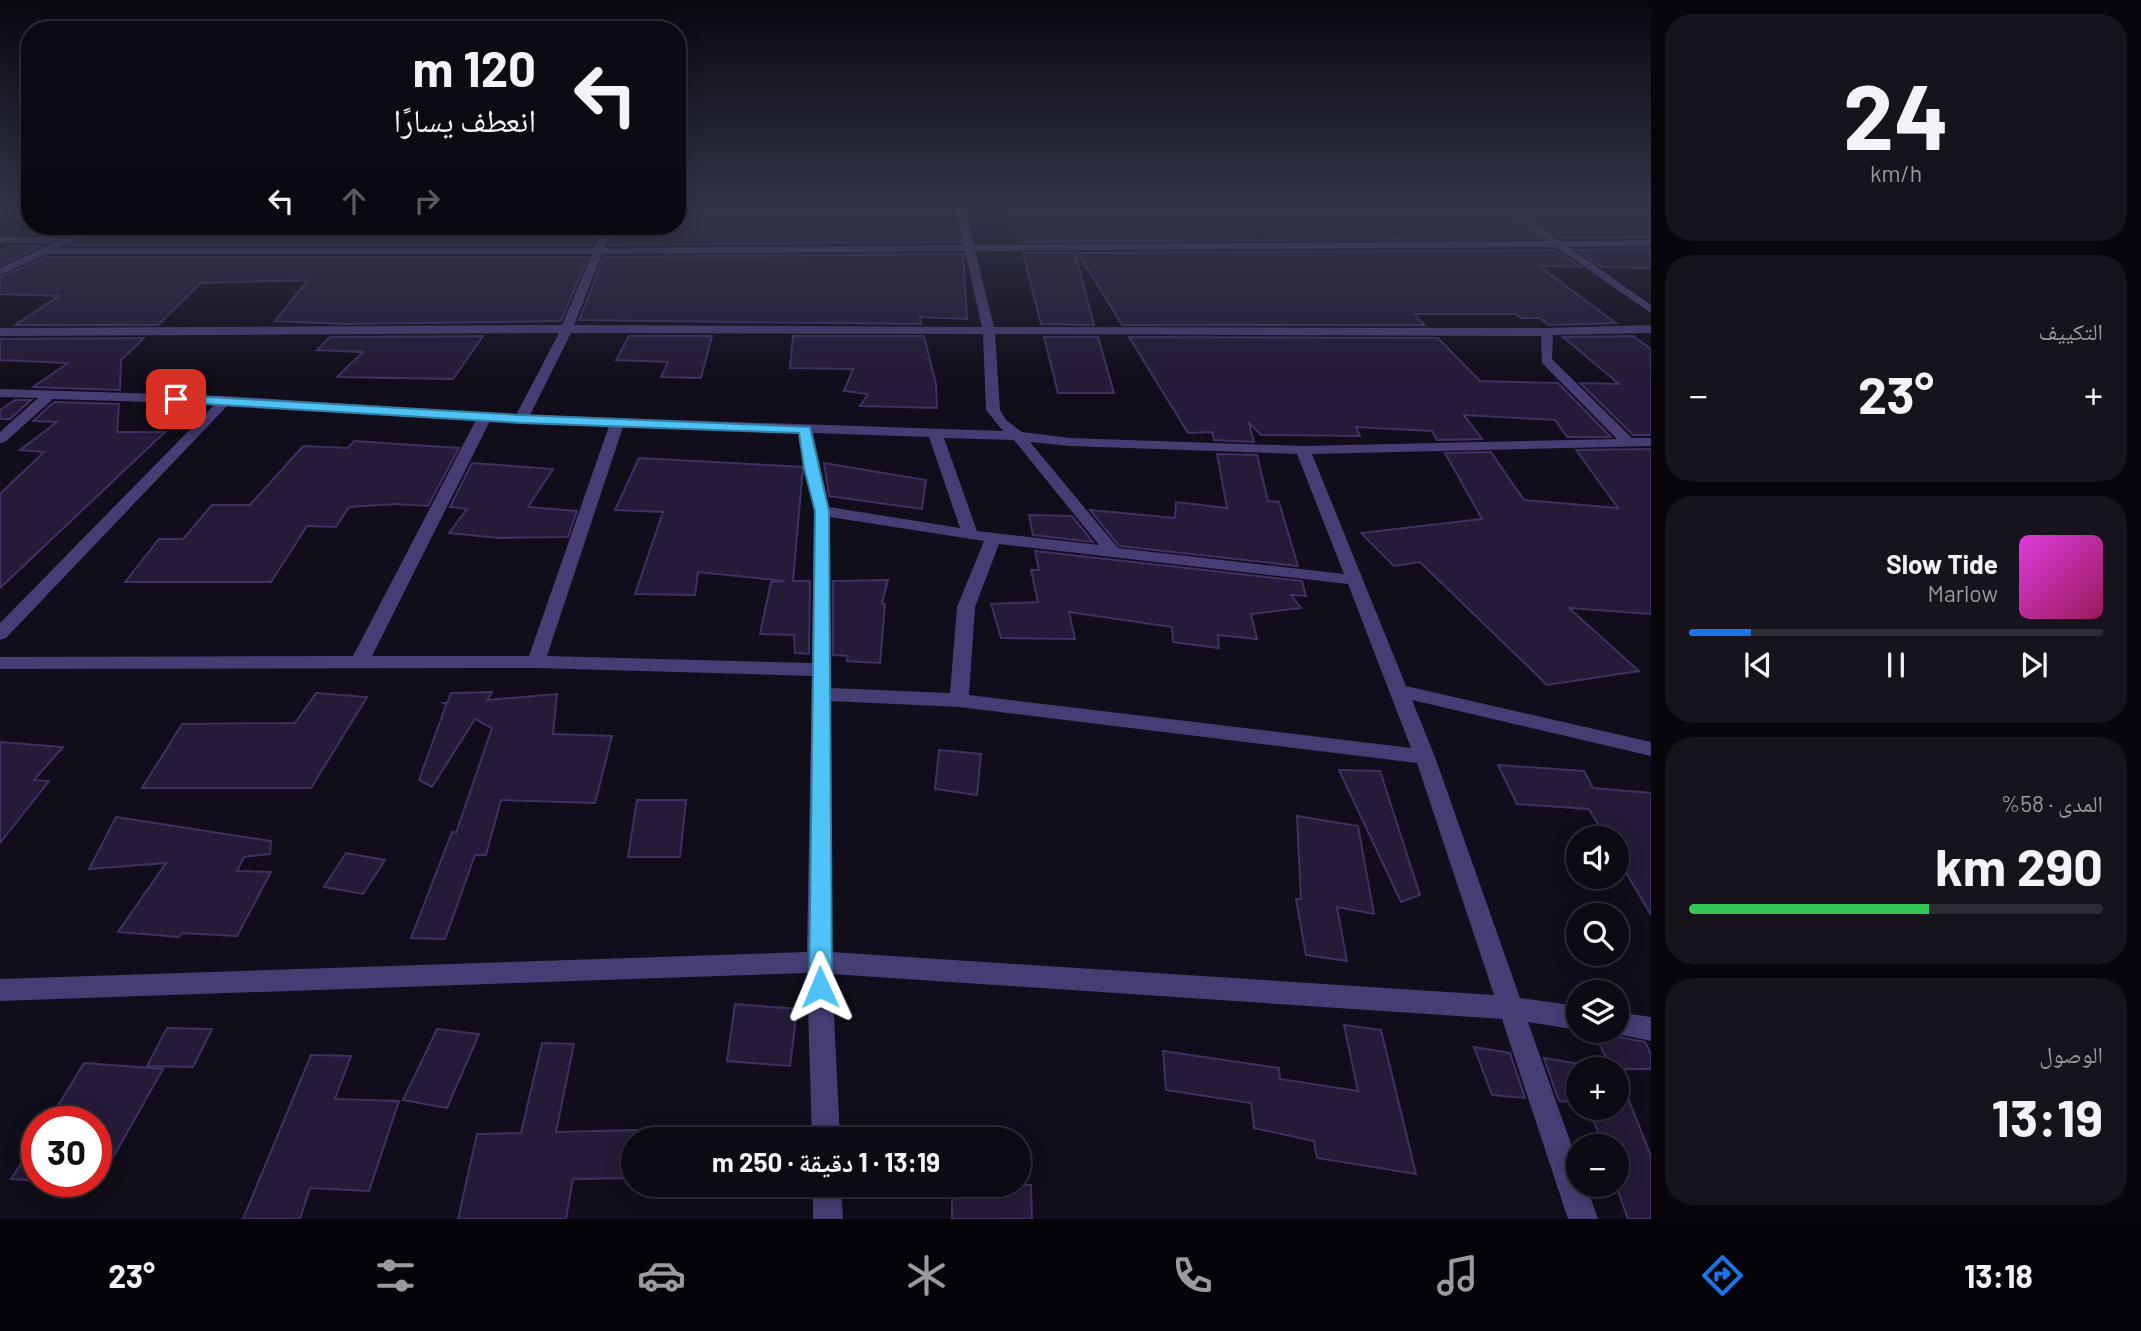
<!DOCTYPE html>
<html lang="ar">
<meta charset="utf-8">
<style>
body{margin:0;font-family:Barlow,"Noto Naskh Arabic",sans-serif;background:#16131d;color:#f1f3f6;direction:rtl;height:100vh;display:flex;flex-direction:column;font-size:26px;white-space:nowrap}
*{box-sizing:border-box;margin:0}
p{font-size:23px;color:#9a9aa0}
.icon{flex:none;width:38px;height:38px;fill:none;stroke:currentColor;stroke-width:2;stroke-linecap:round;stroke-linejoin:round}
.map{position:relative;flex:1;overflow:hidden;direction:ltr}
.drawer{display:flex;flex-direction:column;gap:14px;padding:14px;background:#07060b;width:490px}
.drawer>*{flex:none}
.hud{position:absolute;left:21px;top:21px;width:665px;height:214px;border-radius:28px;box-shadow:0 4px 18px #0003,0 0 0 2px #2d2b34;direction:rtl;background:#0d0a14;color:#f1f3f6;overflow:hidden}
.controls{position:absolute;left:1566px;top:826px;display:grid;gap:14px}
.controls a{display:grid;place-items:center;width:63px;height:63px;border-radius:50%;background:#0d0a14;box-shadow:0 4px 18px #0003,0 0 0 2px #2d2b34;font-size:35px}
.speed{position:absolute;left:21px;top:1106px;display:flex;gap:14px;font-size:35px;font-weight:700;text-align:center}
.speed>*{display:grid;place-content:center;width:91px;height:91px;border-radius:50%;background:#0d0a14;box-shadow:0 4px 18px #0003,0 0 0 2px #2d2b34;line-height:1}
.speed .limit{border:10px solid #d22;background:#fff;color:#111}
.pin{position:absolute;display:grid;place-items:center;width:60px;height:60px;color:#fff;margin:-30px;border-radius:14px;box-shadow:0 4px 10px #0006}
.me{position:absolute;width:77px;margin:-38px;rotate:359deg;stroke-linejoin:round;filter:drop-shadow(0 0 5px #0008)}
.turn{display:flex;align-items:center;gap:24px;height:147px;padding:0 35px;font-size:32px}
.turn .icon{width:91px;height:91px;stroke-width:2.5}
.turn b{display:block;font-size:49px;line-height:60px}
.lanes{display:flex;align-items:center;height:66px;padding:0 35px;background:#0003;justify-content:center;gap:35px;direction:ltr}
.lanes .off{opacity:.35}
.big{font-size:52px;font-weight:700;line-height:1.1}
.drawer .widget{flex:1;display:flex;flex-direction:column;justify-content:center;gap:10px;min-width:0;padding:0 24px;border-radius:28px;background:#16131d}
.drawer .dial{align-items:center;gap:0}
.dial b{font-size:91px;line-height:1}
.song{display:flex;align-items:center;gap:21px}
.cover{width:84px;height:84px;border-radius:10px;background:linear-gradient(135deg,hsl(300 70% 55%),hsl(330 70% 35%))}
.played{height:7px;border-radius:4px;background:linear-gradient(90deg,#1a73e8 15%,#2d2b34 15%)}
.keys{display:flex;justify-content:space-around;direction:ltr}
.heat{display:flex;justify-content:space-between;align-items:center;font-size:38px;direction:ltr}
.charge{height:10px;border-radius:5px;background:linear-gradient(90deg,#34c759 58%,#2d2b34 0)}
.trip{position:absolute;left:621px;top:1127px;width:410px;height:70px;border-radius:35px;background:#0d0a14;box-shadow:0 4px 18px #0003,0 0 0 2px #2d2b34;font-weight:700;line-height:70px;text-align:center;direction:rtl}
.tabs{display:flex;height:112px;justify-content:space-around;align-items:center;background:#050408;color:#9a9aa0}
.tabs .icon{width:49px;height:49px}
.tabs .on{color:#1a73e8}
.tabs b{font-size:32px;color:#f1f3f6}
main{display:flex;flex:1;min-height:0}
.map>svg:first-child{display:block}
.building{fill:#251b38;stroke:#402f62;stroke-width:2}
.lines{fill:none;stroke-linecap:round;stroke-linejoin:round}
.street{fill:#463d74;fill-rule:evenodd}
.route{fill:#4fc3f7;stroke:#337fa1;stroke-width:2}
</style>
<main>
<section class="drawer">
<div class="widget dial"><b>24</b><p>km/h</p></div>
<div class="widget"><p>التكييف</p>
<div class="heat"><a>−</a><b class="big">23°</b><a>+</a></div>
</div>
<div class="widget">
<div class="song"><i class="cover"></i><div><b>Slow Tide</b><p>Marlow</p></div></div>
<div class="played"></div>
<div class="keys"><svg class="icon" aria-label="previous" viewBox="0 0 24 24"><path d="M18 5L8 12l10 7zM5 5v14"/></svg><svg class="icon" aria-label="pause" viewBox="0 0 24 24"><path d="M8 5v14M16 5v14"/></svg><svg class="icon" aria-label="next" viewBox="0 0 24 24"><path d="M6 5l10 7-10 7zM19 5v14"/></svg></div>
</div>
<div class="widget"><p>المدى · 58%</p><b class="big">290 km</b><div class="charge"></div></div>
<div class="widget"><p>الوصول</p><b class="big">13:19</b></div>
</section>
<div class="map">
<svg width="1651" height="1219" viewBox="0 0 1651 1219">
<rect width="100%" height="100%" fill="#110d1a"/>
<path class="building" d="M677 210H944L949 226 957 229 960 242 609 245 615 226H677Z
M1012 210H1503L1539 238 1020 242Z
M1522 210 1651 214V237L1562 238Z
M45 226H84L64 234H29Z
M104 226H600L592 245H70Z
M9 246H41L0 265V251Z
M1651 249V268L1602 267 1577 250Z
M1555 250 1580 267 1539 266 1616 323 1548 325 1540 318H1521L1516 314H1414L1425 325H1122L1078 253Z
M1023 253H1075L1094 325 1041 324Z
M963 254 967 319 920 317 921 324 579 320 604 257Z
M47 257H588L561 321 344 324 275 321 308 280 201 283 158 325H15L59 296 0 294V277Z
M483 336 453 379 337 377 363 352 317 350 330 337Z
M629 336H712L701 378 661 377 668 362 616 360Z
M793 336H924L936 384 937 408 860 406 868 394 844 391 853 369 790 368Z
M1633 336 1651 349V435H1633L1580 383 1619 384 1563 337Z
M1044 337H1098L1114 393H1058Z
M1129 337 1438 338 1480 381 1558 383 1611 437H1567L1555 420 1464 415 1482 439 1437 440 1432 431 1356 427 1360 436 1261 435 1249 423 1254 442 1214 440 1212 432 1188 433Z
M144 338 121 360 120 390 33 387 68 363 0 360V339Z
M15 400H31L10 419H0V410Z
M54 402 119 404 117 432H165L0 588V494L44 452 20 450 57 422 33 421Z
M354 441 459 448 428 506 396 504 349 507 336 527 307 526 271 582H125L159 539H183L212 505H250L303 446 348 448Z
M1651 449V614L1569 608 1639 671 1547 685 1420 562 1394 566 1361 533 1482 519 1445 453 1491 452 1524 500 1618 508 1576 450Z
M1217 454 1257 455 1268 501 1279 502 1298 566 1119 546 1090 510 1175 518 1176 502 1227 508Z
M639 458 803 467 793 581H810L809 654 795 653 794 635 760 634 771 582 785 581 698 572 695 595 635 594 663 512 615 510Z
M472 463 553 469 528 507 577 511 568 537 499 538 449 533 467 509 450 507Z
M824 463 926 480 922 509 829 496Z
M1029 515 1072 516 1093 542 1033 535Z
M1035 551 1302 581 1306 596 1291 595 1301 608 1251 614 1257 639 1218 635 1219 648 1173 642 1172 627 1069 612 1075 639 1001 638 991 604 1038 602 1031 570H1039Z
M888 580 882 603 885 604 880 663 847 661 848 656 833 655V581Z
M492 692 487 700 557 694 553 734 612 736 595 803 501 800 486 855H475L445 939 411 938 452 832 456 833 492 728 475 719 432 787 419 780 446 705 443 703H447L451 693Z
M316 693 367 697 311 788H142L182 724 295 723Z
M0 742 63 747 34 780 49 781 0 843Z
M939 750 981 754 977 795 935 789Z
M1498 765 1584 771 1593 788 1651 793V915L1617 857V838H1606L1589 809 1517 804Z
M1339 770 1380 771 1420 895 1401 902Z
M637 800H686L680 857H628Z
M1297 816 1358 826 1374 914 1337 907 1347 961 1306 955 1296 899H1301Z
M116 817 271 841 270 854 244 857 237 871 271 872 237 936 182 933 179 937 118 932 166 863 89 869Z
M346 853 385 860 363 894 324 887Z
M735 1004 797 1009 790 1066 727 1061Z
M1344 1025 1381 1030 1416 1174 1317 1158 1314 1141 1254 1128 1251 1103 1166 1090 1163 1051 1279 1068 1280 1079 1358 1091Z
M167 1028 212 1029 193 1067 147 1066Z
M437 1029 479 1034 447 1108 403 1100Z
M1593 1032 1645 1042 1651 1054V1069H1612Z
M542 1043 574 1044 556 1132 637 1130 636 1139H634L632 1178 573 1179 566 1219H458L477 1134 521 1133Z
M1474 1047 1510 1053 1525 1098 1492 1095Z
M311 1055 351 1056 335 1099 399 1101 369 1191 310 1188 300 1219H243Z
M1544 1058 1610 1069H1578V1103L1559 1101Z
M84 1063 163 1069 97 1186 40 1181H96V1122H48Z
M1617 1070 1651 1156V1219H1628L1616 1185 1617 1146H1603L1589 1108H1617Z
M37 1139V1181L11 1179Z
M952 1185H1031L1032 1219H952Z"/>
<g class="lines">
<path class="street" d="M955 210H965L974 245 1547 241 1506 210H1517L1561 241 1651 240V246L1569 247 1651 305V313L1556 247 975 251 994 327 1547 328 1651 325V333L1553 335 1552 359 1632 438H1651V446L1312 454 1406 686 1651 742V756L1412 700 1435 757 1520 998 1578 1006V1030L1528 1022 1578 1164V1185H1586L1598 1219H1568L1502 1019 832 974 840 1139H812L807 973 0 1001V979L807 952 812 676 536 668 0 669V657L353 656 476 420 229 404 6 638 0 640V623L215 404 53 399 5 442 0 443V432L38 398 0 397V389L226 396 516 415 559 333 0 336V328L562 325 592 254H46L0 275V268L53 243H0V237H65L90 226H102L59 248H594L603 226H613L605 248 963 245ZM965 251 982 327 574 325 602 254ZM571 333 983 334 986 410 1003 431 530 415ZM995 334 1541 336 1542 363 1617 439 1303 446 1070 438 1022 432 1007 421 1000 410ZM490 421 609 426 529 656H372ZM623 427 799 433 814 511 812 663 547 656ZM813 433 929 437 960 528 829 507ZM944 438 1014 440 1099 545 977 531ZM1030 442 1070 446 1297 454 1344 574 1118 548ZM830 517 984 541 957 607 950 693 830 688ZM999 544 1348 584 1411 748 969 695 975 607ZM830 701 959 707 1417 763 1494 995 831 952Z
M1617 1012 1651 1017V1041L1608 1032 1617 1031Z
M813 1185H841L843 1219H813Z"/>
</g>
<linearGradient id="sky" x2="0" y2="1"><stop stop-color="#09070e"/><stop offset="0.55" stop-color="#323549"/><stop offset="1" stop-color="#323549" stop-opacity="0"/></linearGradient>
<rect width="1651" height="380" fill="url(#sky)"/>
<path class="route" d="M176 395 521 415 810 427 829 511 832 987 828 994 820 997 812 994 809 987 815 511 804 468 799 433 521 423 171 402 169 399Z"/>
</svg>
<div class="controls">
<a><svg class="icon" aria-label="sound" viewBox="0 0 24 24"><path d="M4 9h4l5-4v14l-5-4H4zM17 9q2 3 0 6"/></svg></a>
<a><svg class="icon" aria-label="search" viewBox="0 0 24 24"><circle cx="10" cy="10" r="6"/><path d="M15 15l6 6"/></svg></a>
<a><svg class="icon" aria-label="layers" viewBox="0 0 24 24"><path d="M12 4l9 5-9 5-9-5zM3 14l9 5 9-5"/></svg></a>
<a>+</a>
<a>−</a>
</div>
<div class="speed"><div class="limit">30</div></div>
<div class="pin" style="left:176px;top:399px;background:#d93025"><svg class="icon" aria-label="arrive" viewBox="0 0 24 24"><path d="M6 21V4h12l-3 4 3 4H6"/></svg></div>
<svg class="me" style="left:820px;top:987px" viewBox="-20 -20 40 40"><path d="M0-17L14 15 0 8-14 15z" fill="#4fc3f7" stroke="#fff" stroke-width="4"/></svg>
<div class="trip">13:19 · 1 دقيقة · 250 m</div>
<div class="hud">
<div class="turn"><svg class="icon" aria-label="left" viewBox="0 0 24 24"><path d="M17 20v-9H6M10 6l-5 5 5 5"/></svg><div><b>120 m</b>انعطف يسارًا</div></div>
<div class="lanes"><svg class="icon" aria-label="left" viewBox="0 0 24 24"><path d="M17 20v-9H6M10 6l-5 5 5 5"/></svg><svg class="icon off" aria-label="ahead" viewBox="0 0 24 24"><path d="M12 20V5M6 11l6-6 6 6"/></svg><svg class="icon off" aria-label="right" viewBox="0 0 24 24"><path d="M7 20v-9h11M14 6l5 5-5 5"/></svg></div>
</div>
</div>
</main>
<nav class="tabs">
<b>13:18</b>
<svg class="icon on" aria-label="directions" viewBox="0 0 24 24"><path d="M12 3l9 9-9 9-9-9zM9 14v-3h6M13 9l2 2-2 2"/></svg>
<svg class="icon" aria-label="music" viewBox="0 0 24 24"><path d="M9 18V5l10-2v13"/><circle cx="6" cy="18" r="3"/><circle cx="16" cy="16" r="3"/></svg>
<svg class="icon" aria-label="phone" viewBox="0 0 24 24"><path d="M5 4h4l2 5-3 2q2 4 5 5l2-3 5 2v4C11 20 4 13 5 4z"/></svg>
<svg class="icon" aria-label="climate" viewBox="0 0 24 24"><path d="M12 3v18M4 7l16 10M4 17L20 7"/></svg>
<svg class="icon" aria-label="car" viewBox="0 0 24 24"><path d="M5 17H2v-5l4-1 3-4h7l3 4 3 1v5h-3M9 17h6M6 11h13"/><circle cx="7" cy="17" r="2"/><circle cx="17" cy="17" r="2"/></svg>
<svg class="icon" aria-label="filters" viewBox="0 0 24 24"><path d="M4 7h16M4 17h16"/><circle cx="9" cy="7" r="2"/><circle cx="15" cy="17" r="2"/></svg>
<b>23°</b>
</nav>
